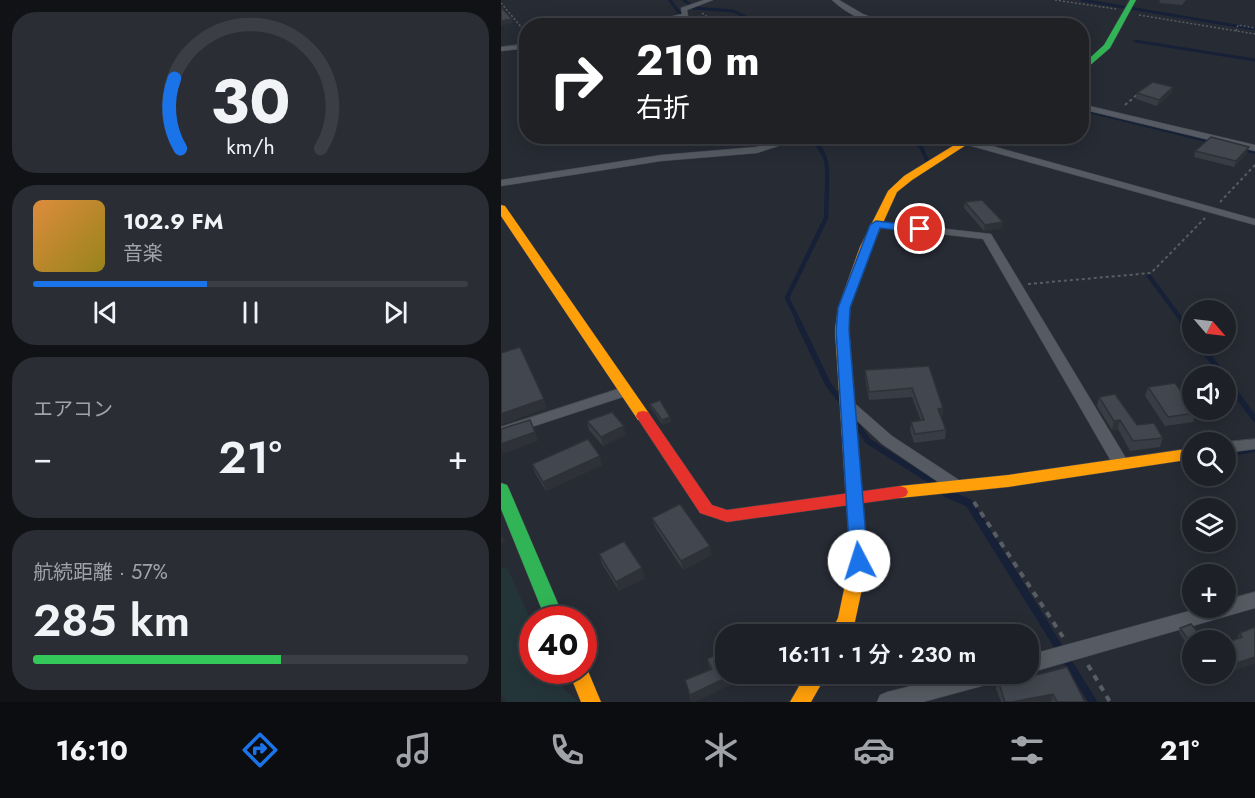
<!DOCTYPE html>
<html lang="ja">
<meta charset="utf-8">
<style>
body{margin:0;font-family:Jost,"Noto Sans JP",sans-serif;background:#2a2d33;color:#f1f3f6;height:100vh;display:flex;flex-direction:column;font-size:22px;white-space:nowrap}
*{box-sizing:border-box;margin:0}
p{font-size:20px;color:#a0a3a7}
.icon{flex:none;width:33px;height:33px;fill:none;stroke:currentColor;stroke-width:2;stroke-linecap:round;stroke-linejoin:round}
.map{position:relative;flex:1;overflow:hidden}
.side{display:flex;flex-direction:column;gap:12px;padding:12px;background:#101215;width:501px}
.side>*{flex:none}
.top-card{position:absolute;left:18px;top:18px;width:570px;height:126px;border-radius:24px;box-shadow:0 3px 15px #0003,0 0 0 2px #3b3e44;background:#202124;color:#fff;overflow:hidden}
.needle{width:39px;rotate:118deg}
.buttons{position:absolute;left:681px;top:300px;display:grid;gap:12px}
.buttons a{display:grid;place-items:center;width:54px;height:54px;border-radius:50%;background:#1d2027;box-shadow:0 3px 15px #0003,0 0 0 2px #3b3e44;font-size:30px}
.speed{position:absolute;left:18px;top:606px;display:flex;gap:12px;font-size:30px;font-weight:700;text-align:center}
.speed>*{display:grid;place-content:center;width:78px;height:78px;border-radius:50%;background:#1d2027;box-shadow:0 3px 15px #0003,0 0 0 2px #3b3e44;line-height:1}
.speed .limit{border:9px solid #d22;background:#fff;color:#111}
.pin{position:absolute;display:grid;place-items:center;width:51px;height:51px;color:#fff;margin:-26px;border:3px solid #fff;border-radius:50%;box-shadow:0 2px 6px #0007}
.me{position:absolute;width:66px;margin:-33px;rotate:355deg;stroke-linejoin:round;filter:drop-shadow(0 0 4px #0008)}
.turn{display:flex;align-items:center;gap:21px;height:126px;padding:0 18px;font-size:27px}
.turn .icon{width:78px;height:78px;stroke-width:2.5}
.turn b{display:block;font-size:42px;line-height:51px}
.big{font-size:45px;font-weight:600;line-height:1.1}
.side .card{flex:1;display:flex;flex-direction:column;justify-content:center;gap:9px;min-width:0;padding:0 21px;border-radius:24px;background:#2a2d33}
.side .dial{align-items:center;gap:0}
.dial svg{height:156px;overflow:visible;fill:none;stroke:#3b3e44;stroke-width:7;stroke-linecap:round;text-anchor:middle}
.dial text{fill:#f1f3f6;stroke:none}
.song{display:flex;align-items:center;gap:18px}
.cover{width:72px;height:72px;border-radius:9px;background:linear-gradient(135deg,hsl(30 70% 55%),hsl(50 70% 35%))}
.played{height:6px;border-radius:3px;background:linear-gradient(90deg,#1a73e8 40%,#3b3e44 40%)}
.keys{display:flex;justify-content:space-around;direction:ltr}
.heat{display:flex;justify-content:space-between;align-items:center;font-size:33px;direction:ltr}
.charge{height:9px;border-radius:4px;background:linear-gradient(90deg,#34c759 57%,#3b3e44 0)}
.trip{position:absolute;left:214px;top:624px;width:324px;height:60px;border-radius:24px;background:#1d2027;box-shadow:0 3px 15px #0003,0 0 0 2px #3b3e44;font-weight:600;line-height:60px;text-align:center}
.tab-bar{display:flex;height:96px;justify-content:space-around;align-items:center;background:#0c0d10;color:#a0a3a7}
.tab-bar .icon{width:42px;height:42px}
.tab-bar .current{color:#1a73e8}
.tab-bar b{font-size:27px;color:#f1f3f6}
main{display:flex;flex:1;min-height:0}
.map>svg:first-child{display:block}
.green{fill:#24353a}
.lines{fill:none;stroke-linecap:round;stroke-linejoin:round}
.stream-far4{stroke:#162137;stroke-width:3}
.stream-far3{stroke:#162137;stroke-width:4}
.stream-far2{stroke:#162137;stroke-width:4.5}
.stream-far1{stroke:#162137;stroke-width:6}
.stream{stroke:#162137;stroke-width:8}
.street-casing{stroke:#444851;stroke-width:1}
.fast-casing{stroke:#444851;stroke-width:1}
.slow-casing{stroke:#444851;stroke-width:1}
.jam-casing{stroke:#444851;stroke-width:1}
.path-far2{stroke:#585d64;stroke-width:1.5;stroke-dasharray:2 2;stroke-linecap:butt}
.path-far1{stroke:#585d64;stroke-width:2;stroke-dasharray:3 3;stroke-linecap:butt}
.path{stroke:#585d64;stroke-width:4;stroke-dasharray:6 6;stroke-linecap:butt}
.street{fill:#565a62;fill-rule:evenodd}
.fast{fill:#30b455;fill-rule:evenodd}
.slow{fill:#ff9f0a;fill-rule:evenodd}
.jam{fill:#e5322d;fill-rule:evenodd}
.wall{fill:#383c44}
.shaded-wall{fill:#2e3137}
.building{fill:#41464f;stroke:#2e3137;stroke-width:1.5}
.route{fill:#1a73e8;stroke:#114b97;stroke-width:1.5}
</style>
<main>
<section class="side">
<div class="card dial"><svg viewBox="0 0 100 80">
<path d="M14 69A42 42 0 1 1 86 69"/>
<path d="M14 69A42 42 0 0 1 11 33" stroke="#1a73e8"/>
<text x="50" y="56" font-size="32" font-weight="700">30</text>
<text x="50" y="72" font-size="11">km/h</text>
</svg></div>
<div class="card">
<div class="song"><i class="cover"></i><div><b>102.9 FM</b><p>音楽</p></div></div>
<div class="played"></div>
<div class="keys"><svg class="icon" aria-label="previous" viewBox="0 0 24 24"><path d="M18 5L8 12l10 7zM5 5v14"/></svg><svg class="icon" aria-label="pause" viewBox="0 0 24 24"><path d="M8 5v14M16 5v14"/></svg><svg class="icon" aria-label="next" viewBox="0 0 24 24"><path d="M6 5l10 7-10 7zM19 5v14"/></svg></div>
</div>
<div class="card"><p>エアコン</p>
<div class="heat"><a>−</a><b class="big">21°</b><a>+</a></div>
</div>
<div class="card"><p>航続距離 · 57%</p><b class="big">285 km</b><div class="charge"></div></div>
</section>
<div class="map">
<svg width="754" height="702" viewBox="0 0 754 702">
<rect width="100%" height="100%" fill="#272b34"/>
<path class="green" d="M0 568H6L31 622 32 670 54 671 63 689 78 702H5L0 693Z"/>
<g class="lines">
<path class="stream-far4" d="M169 0 188 26
M183 0 193 8 232 11 256 22 277 26
M581 0 754 29
M634 41 754 60"/>
<path class="stream-far3" d="M580 109 713 142
M309 136C327 155 327 164 326 189
M406 136 420 147 426 160
M742 149 754 152"/>
<path class="stream-far2" d="M648 276 682 322
M298 322 286 298 325 218 326 188"/>
<path class="stream-far1" d="M297 321 327 384 339 400
M681 321 692 335
M698 344 723 376
M724 379 754 419
M356 425 367 441 433 483
M724 454 754 449"/>
<path class="stream" d="M445 493 468 503 592 702"/>
<g class="street-casing">
<path id="street" d="M203 0H212L186 10 187 16 143 26H127L181 14 180 8Z
M331 0H338L362 14 392 26C370 26 347 15 331 0Z
M26 44V48L0 51V47Z
M580 104 754 145V151L580 109Z
M292 136H308L256 153 160 161 0 186V180L160 155 255 147Z
M466 139 754 219V225L463 144V140Z
M375 221 490 234 626 460 628 464 626 468H614L482 239 371 226 370 224Z
M123 387 128 389 130 392 128 395 0 437V427Z
M346 399 351 401 391 436 461 482 463 486 461 490 455 492 449 490 381 444 341 407 339 404 341 401Z
M754 439V449L724 453V442Z
M754 592V608L528 673V655L699 608H724V600Z
M459 674H502L499 680 492 683 422 702H376L379 695 386 692Z"/>
</g>
<g class="fast-casing">
<path id="fast" d="M629 0H635L609 48 580 73V66L603 45Z
M0 483 6 485 8 489 64 620H45L0 509Z"/>
</g>
<g class="slow-casing">
<path id="slow" d="M468 136H479L411 180 396 192 371 247 349 308 348 330 367 561 353 626 348 634H329L337 618 349 561 334 330 337 308 359 247 387 191 403 176Z
M0 205 4 206 147 412 149 416 147 420H137L0 216Z
M692 448V459L507 487 399 498 393 496 391 492 393 488 399 486 507 475Z
M82 663 84 664 100 702H80L67 670H82Z
M305 674H326L310 702H289Z"/>
</g>
<g class="jam-casing">
<path id="jam" d="M142 411 147 412 211 505 226 510 399 486 405 488 407 492 405 496 399 498 226 522 199 513 135 416 137 412Z"/>
</g>
<path class="path-far2" d="M554 0 615 9
M0 3 26 34
M201 13 220 26
M638 15 754 34
M735 31 737 25 754 28"/>
<path class="path-far1" d="M624 105 637 94
M719 202 754 165
M527 284 650 273 704 218"/>
<path class="path" d="M473 502 562 637
M587 665 609 702"/>
<use href="#street" class="street"/>
<use href="#fast" class="fast"/>
<use href="#slow" class="slow"/>
<use href="#jam" class="jam"/>
</g>
<path class="wall" d="M659 0H685L681 5 658 3Z
M672 87 671 92 656 106 635 99 636 93Z
M694 151 746 153 733 167 693 157Z
M464 202 501 228 483 231 463 208Z
M428 366 442 408 441 417H440L445 430 444 439 413 443 409 430 410 422 420 421 411 397 368 400 364 378V370Z
M647 387 695 413 692 422 664 426 644 396Z
M598 397 636 425 662 438 659 447 629 451 617 429 611 430 596 406Z
M149 404 169 417 170 422 162 425 150 408Z
M86 421 125 435 102 446 88 430Z
M31 464 101 465 45 491 34 473Z
M151 518 211 555 182 570 154 527Z
M98 554 144 578 118 591 101 564Z
M754 627V663L714 677 711 674H724V643L736 639 739 633Z
M679 628 692 640V654L678 632Z
M206 659 225 674H252L193 702H190L184 680 209 670Z
M532 676 584 702H500L495 689 497 680Z"/>
<path class="shaded-wall" d="M11 19 12 23 0 26V21Z
M672 87 671 92 656 106 658 100Z
M748 147 746 153 733 167 735 161Z
M502 222 501 228 483 231 484 225Z
M43 399 46 408 0 425V414Z
M442 408 441 417H436L437 409Z
M169 417 170 422 162 425 161 420Z
M619 420 617 429 611 430 613 421Z
M123 426 125 435 102 446 100 437Z
M34 432 37 441 2 454 0 449V444Z
M99 456 101 465 45 491 42 482Z
M0 534 4 542 0 544Z
M209 546 211 555 182 570 180 561Z
M141 568 144 578 118 591 115 582Z
M754 657V663L714 677 715 674H724V667Z
M233 674H252L193 702H190L189 695Z
M552 694 550 702H511Z"/>
<path class="building" d="M0 7 11 19 0 21Z
M652 82 672 87 658 100 636 93Z
M710 137 748 147 735 161 694 151Z
M481 200 502 222 484 225 464 202Z
M19 347 43 399 0 414V353Z
M428 366 442 408 437 409 445 430 414 434 410 422 423 420 411 388 368 392 364 370Z
M674 383 692 408V410H693L695 413 667 417 647 387Z
M614 394 636 425 653 423 662 438 632 441 619 420 613 421 598 397Z
M159 400 169 417 161 420 149 404Z
M111 412 123 426 100 437 86 421Z
M29 420 34 432 0 444V429Z
M87 439 99 456 42 482 31 464Z
M179 504 209 546 180 561 151 518Z
M123 541 141 568 115 582 98 554Z
M690 624 703 640H692V646L679 628Z
M754 627V657L724 667V643L741 637 739 633Z
M225 650V674H233L189 695 184 680 211 669 206 659Z
M566 667 584 702H556L552 694 511 702H504L497 680 530 673 532 676Z"/>
<path class="route" d="M375 221 419 226 425 229 419 233 379 228 349 308 348 330 367 561 364 567 358 569 351 567 349 561 335 330 337 308 369 225Z"/>
</svg>
<div class="buttons">
<a><svg class="needle" viewBox="-14 -14 28 28"><path d="M0-13l5 13h-10z" fill="#e53935"/><path d="M0 13l5-13h-10z" fill="#a0a3a7"/></svg></a>
<a><svg class="icon" aria-label="sound" viewBox="0 0 24 24"><path d="M4 9h4l5-4v14l-5-4H4zM17 9q2 3 0 6"/></svg></a>
<a><svg class="icon" aria-label="search" viewBox="0 0 24 24"><circle cx="10" cy="10" r="6"/><path d="M15 15l6 6"/></svg></a>
<a><svg class="icon" aria-label="layers" viewBox="0 0 24 24"><path d="M12 4l9 5-9 5-9-5zM3 14l9 5 9-5"/></svg></a>
<a>+</a>
<a>−</a>
</div>
<div class="speed"><div class="limit">40</div></div>
<div class="pin" style="left:419px;top:229px;background:#d93025"><svg class="icon" aria-label="arrive" viewBox="0 0 24 24"><path d="M6 21V4h12l-3 4 3 4H6"/></svg></div>
<svg class="me" style="left:358px;top:561px" viewBox="-20 -20 40 40"><circle r="19" fill="#fff"/><path d="M0-13L10 11 0 6-10 11z" fill="#1a73e8"/></svg>
<div class="trip">16:11 · 1 分 · 230 m</div>
<div class="top-card">
<div class="turn"><svg class="icon" aria-label="right" viewBox="0 0 24 24"><path d="M7 20v-9h11M14 6l5 5-5 5"/></svg><div><b>210 m</b>右折</div></div>
</div>
</div>
</main>
<nav class="tab-bar">
<b>16:10</b>
<svg class="icon current" aria-label="directions" viewBox="0 0 24 24"><path d="M12 3l9 9-9 9-9-9zM9 14v-3h6M13 9l2 2-2 2"/></svg>
<svg class="icon" aria-label="music" viewBox="0 0 24 24"><path d="M9 18V5l10-2v13"/><circle cx="6" cy="18" r="3"/><circle cx="16" cy="16" r="3"/></svg>
<svg class="icon" aria-label="phone" viewBox="0 0 24 24"><path d="M5 4h4l2 5-3 2q2 4 5 5l2-3 5 2v4C11 20 4 13 5 4z"/></svg>
<svg class="icon" aria-label="climate" viewBox="0 0 24 24"><path d="M12 3v18M4 7l16 10M4 17L20 7"/></svg>
<svg class="icon" aria-label="car" viewBox="0 0 24 24"><path d="M5 17H2v-5l4-1 3-4h7l3 4 3 1v5h-3M9 17h6M6 11h13"/><circle cx="7" cy="17" r="2"/><circle cx="17" cy="17" r="2"/></svg>
<svg class="icon" aria-label="filters" viewBox="0 0 24 24"><path d="M4 7h16M4 17h16"/><circle cx="9" cy="7" r="2"/><circle cx="15" cy="17" r="2"/></svg>
<b>21°</b>
</nav>
